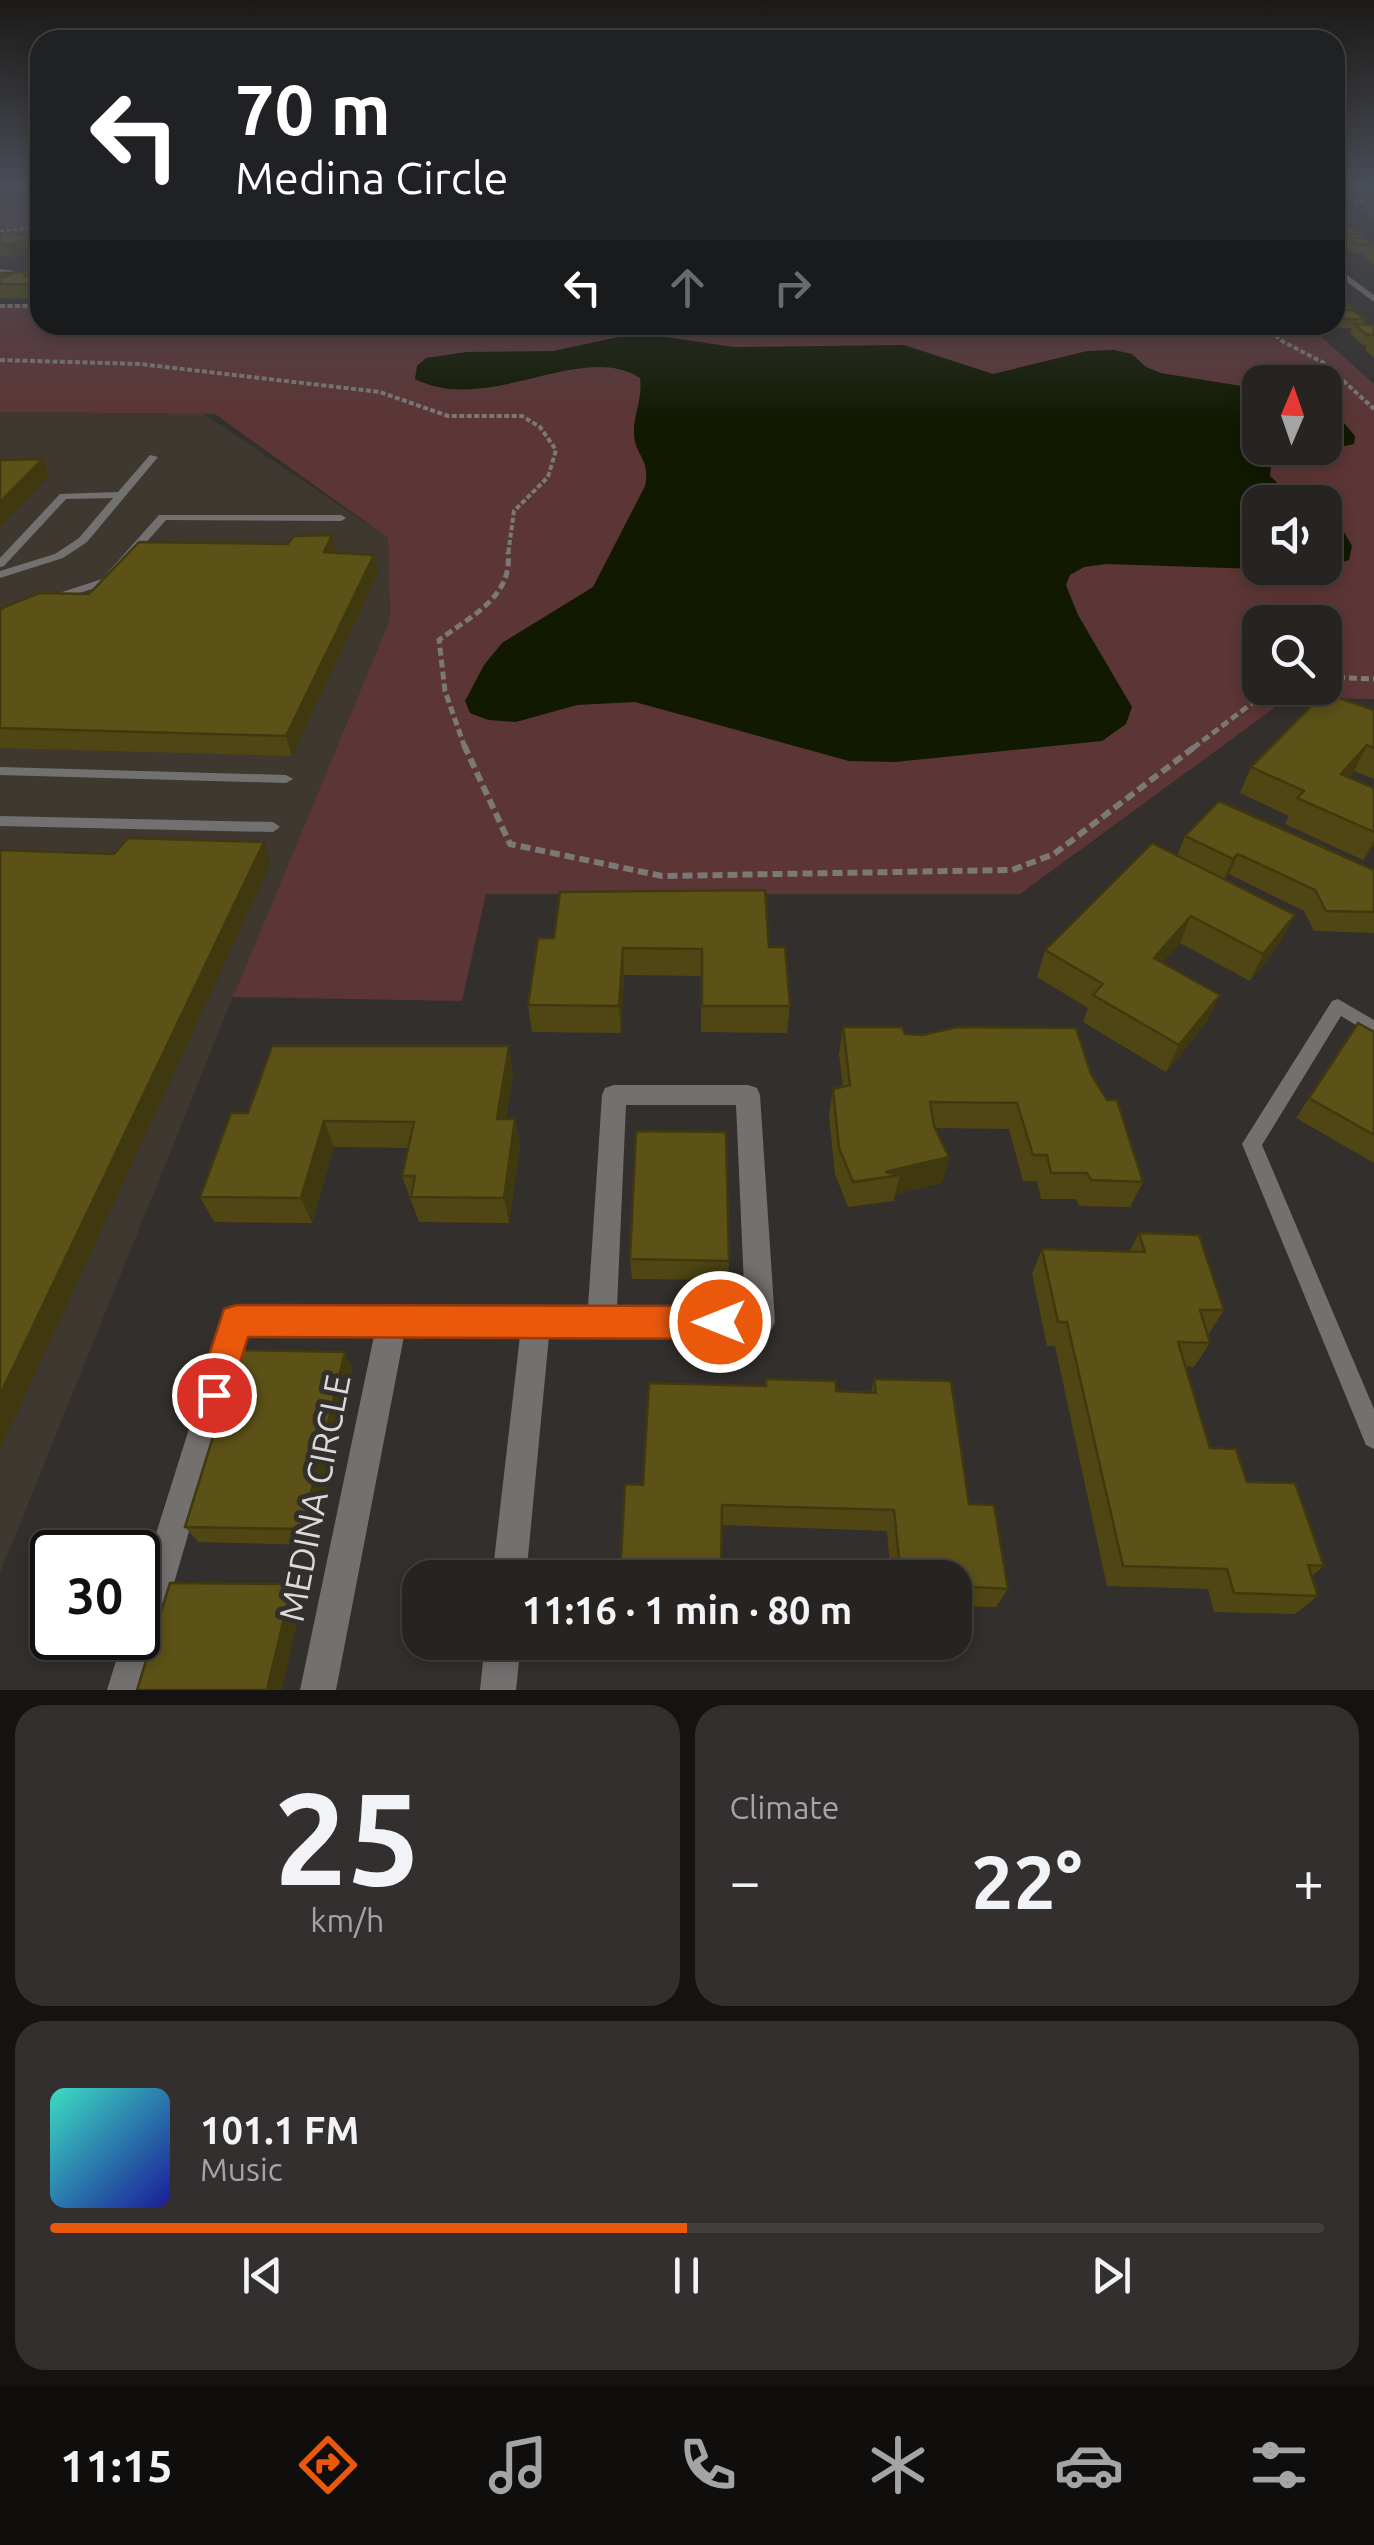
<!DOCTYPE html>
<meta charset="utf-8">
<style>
body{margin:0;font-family:Ubuntu,sans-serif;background:#322f2e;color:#f1f3f6;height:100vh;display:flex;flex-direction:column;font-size:38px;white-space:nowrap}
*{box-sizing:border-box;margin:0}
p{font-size:32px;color:#a4a4a5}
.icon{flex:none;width:55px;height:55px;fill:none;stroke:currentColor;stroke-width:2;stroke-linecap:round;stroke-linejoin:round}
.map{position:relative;height:1690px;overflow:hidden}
.panel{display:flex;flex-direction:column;gap:15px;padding:15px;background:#151312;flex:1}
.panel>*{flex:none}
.hud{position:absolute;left:30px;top:30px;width:1315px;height:305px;border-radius:30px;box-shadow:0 5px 15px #0003,0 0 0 2px #42403f;background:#202124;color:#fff;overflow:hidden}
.needle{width:65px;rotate:2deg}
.controls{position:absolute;left:1242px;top:365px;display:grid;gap:20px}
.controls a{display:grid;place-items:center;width:100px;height:100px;border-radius:20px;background:#262321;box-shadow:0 5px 15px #0003,0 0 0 2px #42403f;font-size:50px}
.speed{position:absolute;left:30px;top:1530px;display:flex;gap:20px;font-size:50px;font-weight:700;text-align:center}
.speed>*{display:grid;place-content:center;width:130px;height:130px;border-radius:50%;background:#262321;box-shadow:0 5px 15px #0003,0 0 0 2px #42403f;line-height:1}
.speed .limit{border:5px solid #111;border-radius:15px;background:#fff;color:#111}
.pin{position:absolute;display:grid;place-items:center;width:85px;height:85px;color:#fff;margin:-42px;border:5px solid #fff;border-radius:50%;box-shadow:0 2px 10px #0007}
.me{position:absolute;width:110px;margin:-55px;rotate:270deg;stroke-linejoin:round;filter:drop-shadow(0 0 8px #0008)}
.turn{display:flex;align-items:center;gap:35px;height:210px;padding:0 40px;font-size:45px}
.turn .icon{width:130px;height:130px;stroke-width:2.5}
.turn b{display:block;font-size:70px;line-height:85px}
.lanes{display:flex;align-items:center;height:95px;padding:0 40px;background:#0003;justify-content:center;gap:50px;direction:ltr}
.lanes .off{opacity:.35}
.big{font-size:75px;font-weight:600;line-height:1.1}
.panel .card{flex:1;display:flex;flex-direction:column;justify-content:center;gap:15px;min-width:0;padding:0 35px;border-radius:30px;background:#322f2e}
.panel .dial{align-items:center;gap:0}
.dial b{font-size:130px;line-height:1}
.song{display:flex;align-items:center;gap:30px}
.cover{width:120px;height:120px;border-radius:15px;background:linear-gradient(135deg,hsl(170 70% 55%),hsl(240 70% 35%))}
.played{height:10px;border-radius:5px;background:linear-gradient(90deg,#ea580c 50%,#42403f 50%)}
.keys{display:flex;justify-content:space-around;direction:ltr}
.heat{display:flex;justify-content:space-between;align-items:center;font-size:55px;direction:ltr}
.panel .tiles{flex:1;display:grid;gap:15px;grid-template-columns:1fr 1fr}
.card:last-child{grid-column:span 2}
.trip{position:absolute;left:402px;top:1560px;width:570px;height:100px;border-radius:30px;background:#262321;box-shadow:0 5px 15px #0003,0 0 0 2px #42403f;font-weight:600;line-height:100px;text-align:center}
.tabs{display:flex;height:160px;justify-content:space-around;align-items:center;background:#0f0e0d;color:#a4a4a5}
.tabs .icon{width:70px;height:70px}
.tabs .current{color:#ea580c}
.tabs b{font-size:45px;color:#f1f3f6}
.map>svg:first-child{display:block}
.built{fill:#3f3831}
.green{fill:#5c3536;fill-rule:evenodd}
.water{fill:#111901}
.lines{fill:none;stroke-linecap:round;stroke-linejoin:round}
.path-far3{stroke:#7b7976;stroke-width:2.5;stroke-dasharray:4 2.5;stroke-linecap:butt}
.path-far2{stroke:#7b7976;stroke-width:4;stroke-dasharray:5 2.5;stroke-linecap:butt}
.path-far1{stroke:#7b7976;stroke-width:5;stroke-dasharray:8 4;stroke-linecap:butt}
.path{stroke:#7b7976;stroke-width:6;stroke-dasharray:10 5;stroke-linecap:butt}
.lane{fill:#737170;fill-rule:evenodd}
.street{fill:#737170;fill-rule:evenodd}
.wall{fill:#4f4614}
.shaded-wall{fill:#403910}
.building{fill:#5c5117;stroke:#403910;stroke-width:2.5}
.route{fill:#ea580c;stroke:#983908;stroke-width:2.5}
.labels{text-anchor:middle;stroke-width:10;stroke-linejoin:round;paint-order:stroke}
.near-street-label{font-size:35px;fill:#dbdad8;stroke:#322f2c}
</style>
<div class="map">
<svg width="1374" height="1690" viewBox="0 0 1374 1690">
<rect width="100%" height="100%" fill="#322f2c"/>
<path class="built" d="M0 412 204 414 388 538 390 619 233 997 0 1573Z"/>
<path class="green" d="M0 186H40V234L0 233Z
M0 304H40V325H1308L1374 384V699L1288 698 1020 894H486L462 1001 233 997 390 619 388 538 215 414 0 412ZM1260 382H1325V448H1260ZM1260 502H1325V568H1260ZM1260 622H1325V688H1260Z"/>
<path class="water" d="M637 333 734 347 904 345 993 374 1087 351 1114 350 1132 354 1146 367 1161 373 1260 389V448H1325V410L1339 417 1355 436 1354 444 1296 456 1271 467 1270 476 1291 495 1309 502H1260V568H1325V511L1337 520 1352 546 1349 560 1317 571 1106 564 1084 567 1070 575 1066 585 1078 615 1132 707 1126 724 1102 741 895 762 849 761 635 702 577 705 516 722 488 720 470 713 465 701 484 665 502 643 593 587 645 486C651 459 635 456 634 434 633 415 643 399 640 378 581 340 488 416 415 379L417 366 426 358 467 352 553 351Z"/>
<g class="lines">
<path class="path-far3" d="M1335 195 1374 205
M0 231 40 227"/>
<path class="path-far2" d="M0 306H40
M1264 325 1282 341 1324 363 1374 409
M0 360 140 364 380 392 448 416H522L540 427 556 450 548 477 514 511 508 555"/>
<path class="path-far1" d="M1325 677 1374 679
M465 748 445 691 439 640C471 616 513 597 508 552
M1193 748 1272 688"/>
<path class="path" d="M464 745 510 844 662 876 1012 870 1054 854 1197 745"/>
<path class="lane" d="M150 455 158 457 87 542 63 558 0 578V571L55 554 79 538 113 498 66 499 4 566 0 567V558L60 494 118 492Z
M159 515H341L346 518 341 521 166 520 110 583 55 601H47V597L102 579Z
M0 767 286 775 293 779 286 783 0 775Z
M0 816 273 822 280 827 273 832 0 826Z
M1338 999 1374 1020V1036L1341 1016 1262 1145 1374 1409V1449L1366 1445 1242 1144 1332 1001Z"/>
<path class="street" d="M1335 266 1374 295V302L1335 273Z
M0 269 40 274V280L0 275Z
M614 1085H748L757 1088 760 1095 775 1322 770 1332 760 1336H549L526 1578H492L520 1336H404L336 1690H300L374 1336 246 1335 143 1690H107L123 1638H138V1591L226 1311 236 1307H588L602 1095 605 1088ZM626 1105H736L745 1308 617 1307Z
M485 1642H521L516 1690H480Z"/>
</g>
<path class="wall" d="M1364 204H1374V218L1361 212Z
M1335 221 1341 225 1340 228 1362 234 1361 238 1374 244V265L1363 257 1364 253H1354L1343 246 1345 242H1341L1335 238Z
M0 233 37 236 12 257 0 256Z
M0 273 9 275 40 273V299L0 298Z
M1335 288 1338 290 1336 296 1352 305 1350 310 1365 319 1363 324 1374 325V358L1365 350 1367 345H1363L1350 334 1352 328H1340L1335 325Z
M1308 325H1327L1326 328H1312Z
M288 544 336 553 374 555 378 573 292 756 0 748V610L89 594Z
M1374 710V779L1354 771 1349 777 1374 788V846L1363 860 1285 824 1289 816 1240 793 1251 767Z
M1185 836 1374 870V933L1314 931 1304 911 1229 874 1224 879 1281 942 1250 981 1180 943 1162 963 1207 1022 1166 1072 1083 1022 1088 1008 1037 977 1045 950 1177 856Z
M554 938 769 947 790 1006 787 1033 701 1032V976L624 975 621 1033 532 1032 528 1005Z
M1358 1023 1374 1032V1163L1296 1118Z
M843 1027 905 1034 1091 1074 1143 1182 1130 1207 1079 1206 1076 1199H1041L1037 1181H1023L1009 1129 935 1128 949 1157 942 1183 895 1194 894 1201 848 1207 835 1174 829 1116 833 1089 843 1087 839 1054Z
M513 1073 506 1119H515L520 1145 509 1223 419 1222 402 1176 409 1148 334 1147 312 1223 214 1222 200 1197 248 1113Z
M1139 1233 1224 1310 1208 1335 1210 1343 1194 1367 1185 1366 1210 1448 1247 1482 1324 1566 1312 1576 1318 1596 1295 1614 1214 1612 1208 1589 1107 1586 1055 1346H1047L1032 1274 1042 1249 1130 1251Z
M630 1259 729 1261 728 1280 632 1279Z
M353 1370 312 1545 198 1542 185 1527Z
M766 1379 836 1391 871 1393 874 1379 969 1504 1008 1589 996 1607 955 1606V1578H891L887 1531 721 1525 643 1485 765 1386Z"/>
<path class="shaded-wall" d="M37 236 40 249 12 257 7 245Z
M43 459 49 476 0 527V502Z
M332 535 336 553 324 552Z
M374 555 378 573 292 756 286 736Z
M1367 745 1354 771 1328 800 1341 774Z
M1374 840V846L1363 860Z
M264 842 271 863 0 1450V1395Z
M1238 854 1229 874 1224 880 1233 859Z
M1295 915 1281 942 1250 981 1263 954Z
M1191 916 1180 943 1143 985 1154 958Z
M623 948 624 975 621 1033 619 1006Z
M1220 995 1207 1022 1166 1072 1179 1045Z
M509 1046 513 1073 502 1145 497 1119Z
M515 1119 520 1145 509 1223 504 1198Z
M324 1121 334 1147 312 1223 301 1198Z
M949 1157 942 1183 895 1194 900 1175 885 1172Z
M345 1352 353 1370 312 1545 302 1529Z
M292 1584 303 1598 282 1690H267Z"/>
<path class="building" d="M1335 228H1352L1362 234H1344Z
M0 233 37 236 7 245 0 244Z
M1346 238H1364L1374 245 1357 244Z
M14 272 31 273 23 277 35 273H40V285L0 284V273H8L2 277H6Z
M1335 296H1340L1352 305 1335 304Z
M1335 310H1352L1365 319H1343L1335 313Z
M1354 324 1374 325V335H1367Z
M43 459 0 502V460Z
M332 535 324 552 374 555 286 736 0 728V610L2 608 39 593 89 594 139 542 288 544 294 536Z
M1324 693 1374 710V748L1367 745 1341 774 1374 788V832L1297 798 1304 791 1251 767Z
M1219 801 1374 870V912L1326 911 1315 890 1238 854 1233 859 1185 836Z
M128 838 264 842 0 1395V850L114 854Z
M1152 843 1295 915 1263 954 1191 916 1154 958 1220 995 1179 1045 1093 995 1103 984 1045 950Z
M765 890 769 947H785L790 1006H702V949L623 948 619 1006 528 1005 538 938H554L560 892Z
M1358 1023 1374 1032V1135L1309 1098Z
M843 1027H902L905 1034 922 1035 958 1027 1076 1028 1091 1074 1107 1100H1117L1143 1182 1091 1180 1087 1173H1051L1047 1155H1033L1017 1103 930 1102 934 1126 949 1157 885 1172 900 1175 853 1182 839 1148 833 1089 850 1085Z
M272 1046H509L497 1119H515L504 1198 411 1197 415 1176H402L414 1122 324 1121 301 1198 200 1197 231 1113H248Z
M636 1131 726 1132 729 1261 630 1259Z
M1139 1233 1199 1235 1224 1310H1200L1210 1343 1178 1342 1210 1448 1236 1449 1247 1482 1295 1483 1324 1566 1308 1565 1318 1596 1234 1593 1227 1569 1123 1566 1067 1322H1058L1042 1249 1145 1252Z
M240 1350 345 1352 302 1529 185 1527Z
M766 1379 836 1381V1391L876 1393 874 1379 951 1381 969 1504 994 1505 1008 1589 955 1586V1578H901L894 1510 722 1505 721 1578H620L625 1484 643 1485 649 1383 766 1386Z
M170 1583 292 1584 267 1690H137Z"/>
<linearGradient id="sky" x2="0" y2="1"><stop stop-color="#1c1a18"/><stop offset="0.44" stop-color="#494d56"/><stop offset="1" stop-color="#494d56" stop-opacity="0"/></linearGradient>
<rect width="1374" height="422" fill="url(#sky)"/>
<path class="route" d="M236 1305 720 1306 732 1311 737 1322 732 1334 720 1339 248 1337 226 1407 214 1412 201 1407 196 1395 224 1309Z"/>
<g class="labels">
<g class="near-street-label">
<text transform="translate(315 1498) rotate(-79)" y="12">MEDINA CIRCLE</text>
</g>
</g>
</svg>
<div class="controls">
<a><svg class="needle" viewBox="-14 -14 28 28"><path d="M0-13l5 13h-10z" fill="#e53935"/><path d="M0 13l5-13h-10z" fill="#a4a4a5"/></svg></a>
<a><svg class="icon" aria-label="sound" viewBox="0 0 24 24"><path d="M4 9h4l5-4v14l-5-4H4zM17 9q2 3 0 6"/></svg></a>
<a><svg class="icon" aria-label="search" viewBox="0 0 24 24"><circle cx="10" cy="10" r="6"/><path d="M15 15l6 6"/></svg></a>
</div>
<div class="speed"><div class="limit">30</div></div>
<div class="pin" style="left:214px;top:1395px;background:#d93025"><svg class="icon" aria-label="arrive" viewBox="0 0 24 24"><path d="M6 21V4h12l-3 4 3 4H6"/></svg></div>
<svg class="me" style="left:720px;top:1322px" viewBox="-20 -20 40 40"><circle r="17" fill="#ea580c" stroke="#fff" stroke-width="3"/><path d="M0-11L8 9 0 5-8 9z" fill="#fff"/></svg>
<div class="trip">11:16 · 1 min · 80 m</div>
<div class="hud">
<div class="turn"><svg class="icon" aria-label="left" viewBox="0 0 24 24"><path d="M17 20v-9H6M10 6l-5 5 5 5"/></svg><div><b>70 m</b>Medina Circle</div></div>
<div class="lanes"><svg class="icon" aria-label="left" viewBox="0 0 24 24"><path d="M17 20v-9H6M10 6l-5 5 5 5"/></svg><svg class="icon off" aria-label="ahead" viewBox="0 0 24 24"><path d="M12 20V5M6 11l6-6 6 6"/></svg><svg class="icon off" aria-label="right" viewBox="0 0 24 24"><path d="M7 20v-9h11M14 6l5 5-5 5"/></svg></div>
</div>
</div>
<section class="panel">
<div class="tiles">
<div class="card dial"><b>25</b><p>km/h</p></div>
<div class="card"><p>Climate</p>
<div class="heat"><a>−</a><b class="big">22°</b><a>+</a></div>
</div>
<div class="card">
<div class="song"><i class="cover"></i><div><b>101.1 FM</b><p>Music</p></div></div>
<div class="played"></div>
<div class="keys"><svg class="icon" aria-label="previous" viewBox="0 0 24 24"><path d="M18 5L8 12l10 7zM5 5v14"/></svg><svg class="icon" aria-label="pause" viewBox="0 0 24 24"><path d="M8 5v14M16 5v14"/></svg><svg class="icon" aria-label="next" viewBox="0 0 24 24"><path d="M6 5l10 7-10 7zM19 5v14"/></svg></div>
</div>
</div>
</section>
<nav class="tabs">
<b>11:15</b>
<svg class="icon current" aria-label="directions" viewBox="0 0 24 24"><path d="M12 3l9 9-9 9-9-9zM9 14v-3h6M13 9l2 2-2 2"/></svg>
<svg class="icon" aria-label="music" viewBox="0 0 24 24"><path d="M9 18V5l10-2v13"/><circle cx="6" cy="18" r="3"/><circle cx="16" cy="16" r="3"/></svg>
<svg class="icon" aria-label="phone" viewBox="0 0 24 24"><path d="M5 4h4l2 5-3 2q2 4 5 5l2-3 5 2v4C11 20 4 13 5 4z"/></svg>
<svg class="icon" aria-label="climate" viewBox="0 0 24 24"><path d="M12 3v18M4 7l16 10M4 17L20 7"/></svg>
<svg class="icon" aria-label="car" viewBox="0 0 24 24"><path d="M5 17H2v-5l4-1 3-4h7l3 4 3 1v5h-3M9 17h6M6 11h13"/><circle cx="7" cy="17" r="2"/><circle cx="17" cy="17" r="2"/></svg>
<svg class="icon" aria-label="filters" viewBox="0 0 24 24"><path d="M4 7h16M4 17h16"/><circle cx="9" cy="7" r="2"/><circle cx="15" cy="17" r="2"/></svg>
</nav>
